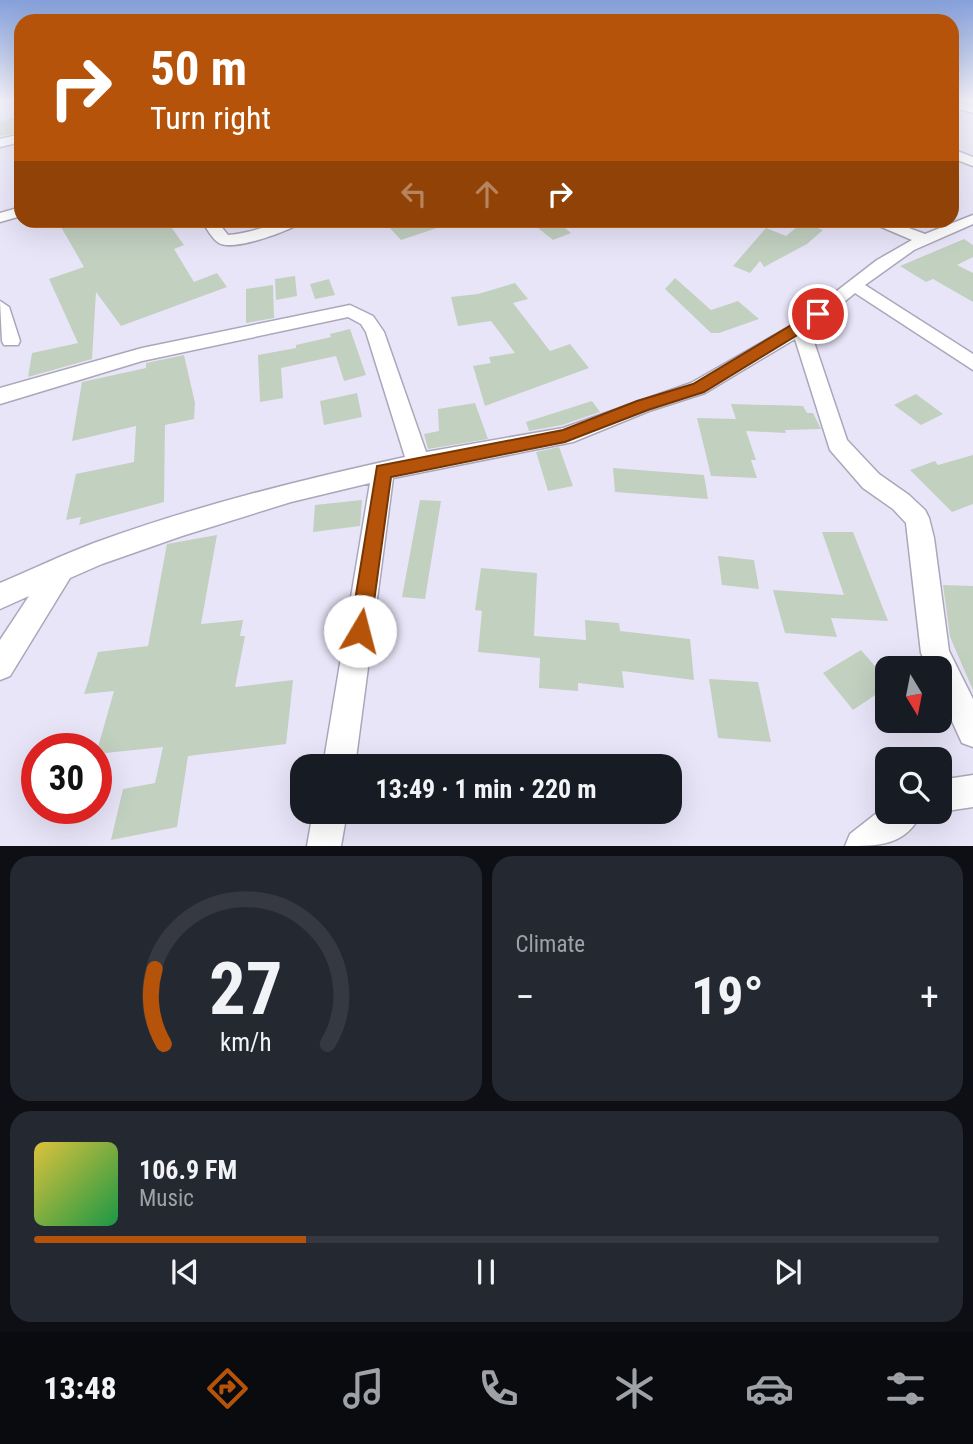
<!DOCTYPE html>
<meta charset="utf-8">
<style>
body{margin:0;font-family:"Roboto Condensed",sans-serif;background:#242831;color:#f1f3f6;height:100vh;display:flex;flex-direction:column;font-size:26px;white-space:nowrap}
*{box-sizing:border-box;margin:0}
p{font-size:23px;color:#9ea1a6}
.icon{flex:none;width:38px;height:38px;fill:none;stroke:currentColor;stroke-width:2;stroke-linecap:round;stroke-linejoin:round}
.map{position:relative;height:846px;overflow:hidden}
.details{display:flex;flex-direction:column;gap:10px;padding:10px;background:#0d0f14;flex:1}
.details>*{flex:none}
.guide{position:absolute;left:14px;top:14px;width:945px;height:214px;border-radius:21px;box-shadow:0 7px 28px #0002;background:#b45309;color:#fff;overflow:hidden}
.needle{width:46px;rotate:170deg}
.tools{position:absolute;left:875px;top:656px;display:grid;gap:14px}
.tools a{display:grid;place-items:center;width:77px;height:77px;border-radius:14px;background:#171b24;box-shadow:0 7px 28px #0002;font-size:35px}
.speed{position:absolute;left:21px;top:733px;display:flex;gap:14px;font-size:35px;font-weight:700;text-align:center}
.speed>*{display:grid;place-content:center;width:91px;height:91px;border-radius:50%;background:#171b24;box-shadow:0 7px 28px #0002;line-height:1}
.speed .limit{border:10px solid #d22;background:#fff;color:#111}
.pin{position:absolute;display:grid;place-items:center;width:60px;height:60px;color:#fff;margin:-30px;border:4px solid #fff;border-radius:50%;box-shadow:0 2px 7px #0007}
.me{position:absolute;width:77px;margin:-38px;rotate:8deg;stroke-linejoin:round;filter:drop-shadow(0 0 5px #0008)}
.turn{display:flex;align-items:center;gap:24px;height:147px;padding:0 21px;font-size:32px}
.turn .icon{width:91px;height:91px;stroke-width:2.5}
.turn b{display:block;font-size:49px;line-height:60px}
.lanes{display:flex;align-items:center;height:66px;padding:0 21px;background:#0003;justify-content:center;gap:35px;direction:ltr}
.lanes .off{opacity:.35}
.big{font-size:52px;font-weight:700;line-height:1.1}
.details .card{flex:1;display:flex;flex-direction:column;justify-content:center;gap:10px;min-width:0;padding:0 24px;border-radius:21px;background:#242831}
.details .dial{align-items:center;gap:0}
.dial svg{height:182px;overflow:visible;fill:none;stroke:#363941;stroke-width:7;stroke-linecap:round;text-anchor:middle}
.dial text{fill:#f1f3f6;stroke:none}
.song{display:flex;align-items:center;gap:21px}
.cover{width:84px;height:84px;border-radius:10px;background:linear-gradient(135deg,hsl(50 70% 55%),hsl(140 70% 35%))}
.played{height:7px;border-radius:4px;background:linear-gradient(90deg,#b45309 30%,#363941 30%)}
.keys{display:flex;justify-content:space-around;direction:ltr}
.heat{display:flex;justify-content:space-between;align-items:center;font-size:38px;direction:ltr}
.details .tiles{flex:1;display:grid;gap:10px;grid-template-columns:1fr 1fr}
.card:last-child{grid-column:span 2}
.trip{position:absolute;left:290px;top:754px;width:392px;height:70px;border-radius:21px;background:#171b24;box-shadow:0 7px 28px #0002;font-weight:700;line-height:70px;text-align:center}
.dock{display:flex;height:112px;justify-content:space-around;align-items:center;background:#090b0e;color:#9ea1a6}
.dock .icon{width:49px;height:49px}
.dock .active{color:#b45309}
.dock b{font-size:32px;color:#f1f3f6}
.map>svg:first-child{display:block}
.building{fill:#c2d0c0}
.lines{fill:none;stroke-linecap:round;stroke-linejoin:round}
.minor-casing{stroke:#aba7ba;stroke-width:3}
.minor{fill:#fff;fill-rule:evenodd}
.route{fill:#b45309;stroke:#753606;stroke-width:2}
</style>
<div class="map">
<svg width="973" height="846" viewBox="0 0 973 846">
<rect width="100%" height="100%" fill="#e9e5f9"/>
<path class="building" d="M12 118H21V132L0 136V121Z
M57 220H166L184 245 174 249 194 282 217 273 227 287 121 326 96 292 92 359 28 377 32 353 78 343 49 279 84 267Z
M400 220H448L449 224 401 240 387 225Z
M528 220H555L571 233 553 240Z
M803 222 823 230 807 244 764 267 760 261 750 273 733 266 766 228 786 236Z
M964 239 973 245V257L957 265 973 273V302L933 279 926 282 900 266Z
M295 276 297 296 276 300 275 279Z
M675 278 711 310 738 301 759 319 719 333H711L665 289Z
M329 279 335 295 315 299 310 284Z
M515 283 528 299 513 303 550 351 570 344 589 368 485 406 473 366 491 363 489 357 515 353 491 321 458 326 451 297 478 294Z
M273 285 274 318 246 323V289Z
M350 329 366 375 344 381 336 356 281 368 283 398 260 402 258 355 296 348V345L331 337 330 334Z
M184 355 195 403 194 419 165 425 164 502 79 525 81 517 66 520 76 474 134 462 136 426 72 441 82 382 146 368V363Z
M357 393 362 417 324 425 320 401Z
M916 394 943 414 921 425 894 405Z
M592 401 600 412 562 425 529 431 526 422Z
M475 403 488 439 428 449 424 434 439 431 438 409Z
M731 404 803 406 807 413H813L821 429 785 430 786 433 746 431 756 460H751L757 478 711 476 697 418 736 419Z
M559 447 573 486 548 491 536 452Z
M973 455V504L952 512 910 470 935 461 938 465Z
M613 468 704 475 708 499 615 492Z
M362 500 360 526 313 532 315 505Z
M420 500 441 501 425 599 402 597Z
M822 532H853L888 621 831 618 837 637 785 633 773 590 844 595Z
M217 535 201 624 243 620 240 636H245L235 687 293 680 286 744 188 756 177 827 111 840 123 789 155 783 163 747 96 754 114 691 84 694 98 652 148 646 167 544Z
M718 556 754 560 759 589 722 585Z
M481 568 537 573 534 636 586 640 585 620 619 623 620 631 690 639 694 680 622 671 624 688 578 683V691L539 688 540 658 478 652 482 611 475 610Z
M943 585 973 586V690L950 637Z
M861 650 887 680V687L853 710 823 673Z
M709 679 758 682 771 742 718 738Z"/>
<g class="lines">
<g class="minor-casing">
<path id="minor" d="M952 101 973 107V113L952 107Z
M21 134V142L0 147V139Z
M952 149 973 157V166L952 158Z
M21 207V216L0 222V213Z
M973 215V224L914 250 865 285 973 354V370L855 293 810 330 847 440 879 474 909 495 925 510 929 518 934 538 949 651 973 699V747L962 743 940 695V668H928L921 653 906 523 893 509 863 488 830 450 795 339 705 393 649 411 573 442 393 478 355 766H323L370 483 291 502 182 536 102 564 70 578 10 676 0 680V640L29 596 0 609V583C31 570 62 555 94 543 195 506 300 480 405 457L366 332 361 324 348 317 142 361 0 404V388L142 348 350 305 373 316 384 332 426 452 563 428 691 383 794 324 877 260 912 240 865 220H887L925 234Z
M201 220H216L228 235C257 233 276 220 305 220 293 230 233 252 219 243 212 239 206 227 201 220Z
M0 301 9 307 20 341 18 345H4L2 341Z
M973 775V807L940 812H939L940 780Z
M887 805V812H922C906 846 879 846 845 846L850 834Z
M313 812H347L341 846H307Z"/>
</g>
<use href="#minor" class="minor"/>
</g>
<linearGradient id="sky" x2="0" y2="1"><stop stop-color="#85a0da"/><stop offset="0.46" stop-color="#f5f3fc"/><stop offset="1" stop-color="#f5f3fc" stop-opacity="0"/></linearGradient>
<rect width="973" height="218" fill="url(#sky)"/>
<path class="route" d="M818 309 825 314 804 331 704 392 648 410 565 442 391 477 370 631 367 638 360 641 353 638 350 631 377 466 563 430 637 401 693 384Z"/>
</svg>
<div class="tools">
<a><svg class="needle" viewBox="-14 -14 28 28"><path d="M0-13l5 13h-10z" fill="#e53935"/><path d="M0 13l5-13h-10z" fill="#9ea1a6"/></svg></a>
<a><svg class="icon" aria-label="search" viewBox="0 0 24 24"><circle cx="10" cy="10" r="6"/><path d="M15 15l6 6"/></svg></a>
</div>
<div class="speed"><div class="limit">30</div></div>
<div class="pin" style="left:818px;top:314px;background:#d93025"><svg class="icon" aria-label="arrive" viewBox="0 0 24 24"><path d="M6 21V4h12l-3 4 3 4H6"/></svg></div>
<svg class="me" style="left:360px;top:631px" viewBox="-20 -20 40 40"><circle r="19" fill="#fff"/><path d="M0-13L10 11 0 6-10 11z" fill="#b45309"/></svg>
<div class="trip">13:49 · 1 min · 220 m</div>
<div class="guide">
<div class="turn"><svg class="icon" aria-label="right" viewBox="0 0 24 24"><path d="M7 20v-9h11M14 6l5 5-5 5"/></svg><div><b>50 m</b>Turn right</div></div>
<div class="lanes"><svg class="icon off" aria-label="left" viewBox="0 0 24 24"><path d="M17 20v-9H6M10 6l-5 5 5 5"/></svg><svg class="icon off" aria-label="ahead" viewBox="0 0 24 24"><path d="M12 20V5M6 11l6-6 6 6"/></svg><svg class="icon" aria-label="right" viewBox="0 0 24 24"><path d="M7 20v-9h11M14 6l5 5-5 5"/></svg></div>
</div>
</div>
<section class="details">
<div class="tiles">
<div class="card dial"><svg viewBox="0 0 100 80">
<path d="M14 69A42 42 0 1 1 86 69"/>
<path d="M14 69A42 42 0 0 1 10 36" stroke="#b45309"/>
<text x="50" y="56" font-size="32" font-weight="700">27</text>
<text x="50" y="72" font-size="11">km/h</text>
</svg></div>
<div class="card"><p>Climate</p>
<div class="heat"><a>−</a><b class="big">19°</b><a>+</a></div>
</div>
<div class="card">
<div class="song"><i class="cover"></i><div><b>106.9 FM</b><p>Music</p></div></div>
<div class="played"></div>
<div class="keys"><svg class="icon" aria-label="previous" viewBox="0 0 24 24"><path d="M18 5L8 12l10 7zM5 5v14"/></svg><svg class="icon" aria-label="pause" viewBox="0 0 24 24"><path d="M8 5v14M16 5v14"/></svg><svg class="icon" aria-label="next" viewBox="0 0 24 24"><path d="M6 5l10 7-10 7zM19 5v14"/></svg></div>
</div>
</div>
</section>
<nav class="dock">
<b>13:48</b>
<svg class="icon active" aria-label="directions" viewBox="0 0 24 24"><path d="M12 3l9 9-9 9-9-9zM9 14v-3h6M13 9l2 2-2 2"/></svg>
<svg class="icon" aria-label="music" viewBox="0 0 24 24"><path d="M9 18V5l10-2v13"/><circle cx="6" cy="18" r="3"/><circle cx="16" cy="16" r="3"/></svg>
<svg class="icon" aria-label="phone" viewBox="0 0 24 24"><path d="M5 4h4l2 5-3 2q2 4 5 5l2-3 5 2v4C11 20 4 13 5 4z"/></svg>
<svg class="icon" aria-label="climate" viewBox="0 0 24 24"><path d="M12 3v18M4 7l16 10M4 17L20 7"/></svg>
<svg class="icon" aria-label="car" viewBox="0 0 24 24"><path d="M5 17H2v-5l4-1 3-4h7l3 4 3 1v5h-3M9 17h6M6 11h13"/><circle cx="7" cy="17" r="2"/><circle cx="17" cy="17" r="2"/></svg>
<svg class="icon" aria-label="filters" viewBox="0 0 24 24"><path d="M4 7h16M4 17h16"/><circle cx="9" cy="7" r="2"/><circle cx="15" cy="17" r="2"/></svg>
</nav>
